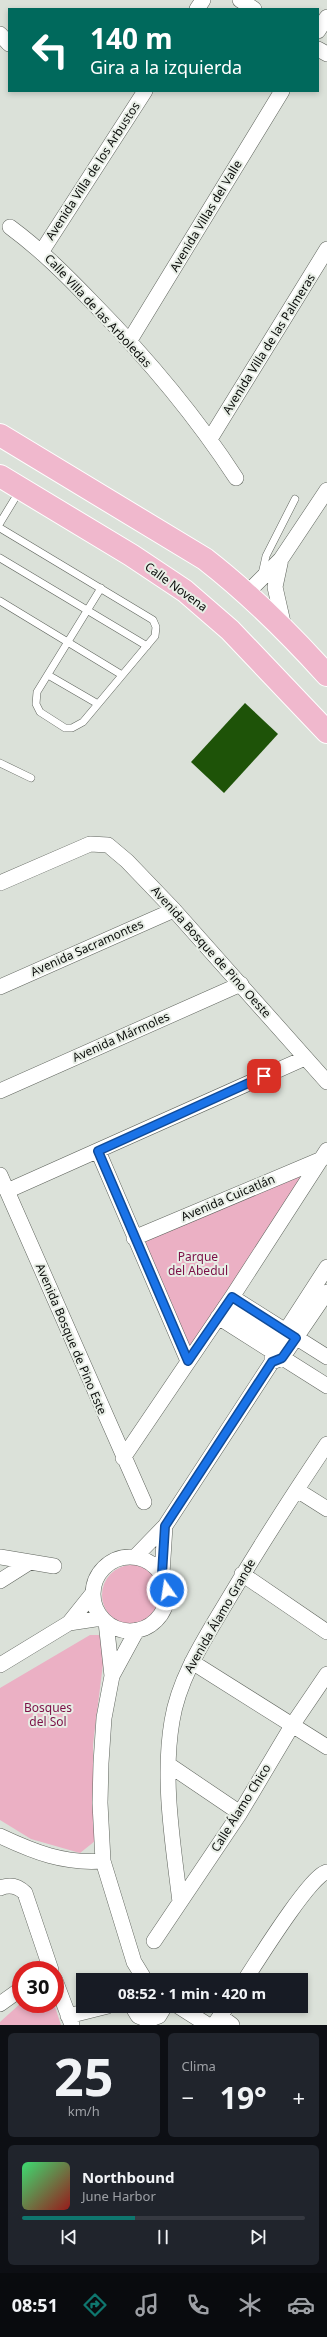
<!DOCTYPE html>
<html lang="es">
<meta charset="utf-8">
<style>
body{margin:0;font-family:"Noto Sans",sans-serif;background:#20242c;color:#f1f3f6;height:100vh;display:flex;flex-direction:column;font-size:15px;white-space:nowrap}
*{box-sizing:border-box;margin:0}
p{font-size:13px;color:#9ea1a6}
.icon{flex:none;width:22px;height:22px;fill:none;stroke:currentColor;stroke-width:2;stroke-linecap:round;stroke-linejoin:round}
.map{position:relative;height:2025px;overflow:hidden}
.drawer{display:flex;flex-direction:column;gap:8px;padding:8px;background:#0d0f14;flex:1}
.drawer>*{flex:none}
.hud{position:absolute;left:8px;top:8px;width:311px;height:84px;border-radius:0px;box-shadow:0 2px 6px #0003;background:#00695c;color:#fff;overflow:hidden}
.speed{position:absolute;left:12px;top:1961px;display:flex;gap:8px;font-size:20px;font-weight:700;text-align:center}
.speed>*{display:grid;place-content:center;width:52px;height:52px;border-radius:50%;background:#171b24;box-shadow:0 2px 6px #0003;line-height:1}
.speed .limit{border:6px solid #d22;background:#fff;color:#111}
.pin{position:absolute;display:grid;place-items:center;width:34px;height:34px;color:#fff;margin:-17px;border-radius:8px;box-shadow:0 2px 6px #0006}
.me{position:absolute;width:44px;margin:-22px;rotate:347deg;stroke-linejoin:round;filter:drop-shadow(0 0 3px #0008)}
.turn{display:flex;align-items:center;gap:14px;height:84px;padding:0 16px;font-size:18px}
.turn .icon{width:52px;height:52px;stroke-width:2.5}
.turn b{display:block;font-size:28px;line-height:34px}
.big{font-size:30px;font-weight:700;line-height:1.1}
.drawer .card{flex:1;display:flex;flex-direction:column;justify-content:center;gap:6px;min-width:0;padding:0 14px;border-radius:6px;background:#20242c}
.drawer .dial{align-items:center;gap:0}
.dial b{font-size:52px;line-height:1}
.song{display:flex;align-items:center;gap:12px}
.cover{width:48px;height:48px;border-radius:6px;background:linear-gradient(135deg,hsl(140 70% 55%),hsl(0 70% 35%))}
.played{height:4px;border-radius:2px;background:linear-gradient(90deg,#0f766e 40%,#363941 40%)}
.keys{display:flex;justify-content:space-around;direction:ltr}
.heat{display:flex;justify-content:space-between;align-items:center;font-size:22px;direction:ltr}
.drawer .tiles{flex:1;display:grid;gap:8px;grid-template-columns:1fr 1fr}
.card:last-child{grid-column:span 2}
.trip{position:absolute;left:76px;top:1973px;width:232px;height:40px;border-radius:0px;background:#171b24;box-shadow:0 2px 6px #0003;font-weight:700;line-height:40px;text-align:center}
.dock{display:flex;height:64px;justify-content:space-around;align-items:center;background:#090b0e;color:#9ea1a6}
.dock .icon{width:28px;height:28px}
.dock .active{color:#0f766e}
.dock b{font-size:18px;color:#f1f3f6}
.map>svg:first-child{display:block}
.green{fill:#ebb0c4}
.building{fill:#1e5308}
.lines{fill:none;stroke-linecap:round;stroke-linejoin:round}
.lane-casing{stroke:#5f645d;stroke-width:8}
.street-casing{stroke:#5f645d;stroke-width:16}
.primary-casing{stroke:#fff;stroke-width:24}
.lane{stroke:#fff;stroke-width:7}
.street{stroke:#fff;stroke-width:15}
.primary{stroke:#f0b8cd;stroke-width:22}
.route-casing{stroke:#114b97;stroke-width:10}
.route{stroke:#1a73e8;stroke-width:7}
.labels{text-anchor:middle;stroke-width:4;stroke-linejoin:round;paint-order:stroke}
.street-label{font-size:12px;fill:#0a0c0a;stroke:#e8eee6}
.park-label{font-size:12px;fill:#7b0f46;stroke:#e8eee6}
</style>
<div class="map">
<svg width="327" height="2025" viewBox="0 0 327 2025">
<rect width="100%" height="100%" fill="#dbe1d9"/>
<path class="green" d="M313 1165 192 1355 140 1241Z
M102 1595a30 30 0 1 1 60 0a30 30 0 1 1-60 0Z
M90 1635H99L105 1648 93 1744 95 1841 80 1853 31 1839 0 1820V1688Z
M21 2003 54 2004 61 2025H0V2022Z"/>
<path class="building" d="M245 703 278 734 224 793 191 762Z"/>
<g class="lines">
<g class="lane-casing">
<path id="lane" d="M0 523 20 490
M0 528 153 620 156 627 155 636 83 722 72 728H65L40 712 36 704 37 692 101 588
M0 558 147 646
M262 574 266 556 295 499
M0 601 122 675
M48 675 98 704
M0 763 31 778"/>
</g>
<g class="street-casing">
<path id="street" d="M240 0 254 9
M197 9 203 0
M318 31 327 17
M0 34 9 44
M318 49 327 54
M10 227C41 250 66 275 93 303 146 357 195 415 236 478
M42 251 145 91
M130 340 282 91
M210 439 327 249
M281 559 275 587 284 627
M247 593 281 559 327 490
M0 883 90 844 108 845 127 861 174 910 327 1082
M0 987 174 910
M0 1091 241 984
M98 1151 188 1361
M0 1175 144 1502
M7 1191 305 1058
M134 1238 322 1159
M232 1297 327 1357
M225 1307 279 1342
M218 1317 327 1386
M272 1362V1352L327 1267
M123 1458 232 1297 327 1150
M297 1490 327 1509
M93 1594a37 37 0 1 1 74 0a37 37 0 1 1-74 0Z
M0 1557 54 1566
M135 1557 165 1526 272 1362 282 1358 327 1292
M162 1574 165 1526
M242 1574 327 1632
M0 1581 30 1562
M106 1622 112 1676 104 1718 101 1763 100 1803 103 1861 134 1962 145 1980
M69 1623 102 1618
M192 1662 327 1747
M0 1665 69 1623 93 1593
M112 1676 137 1630
M169 1765 240 1813
M0 1836C34 1852 64 1864 103 1861
M0 1888C10 1884 18 1886 25 1893L51 1970
M180 1902C173 1843 162 1780 172 1721 179 1678 204 1640 226 1603 258 1549 292 1496 327 1444
M154 1941 240 1813 293 1724 327 1674
M55 1980 72 2025
M245 1980C256 1963 312 1873 327 1872
M0 2004 21 1989
M132 2006 138 2016 148 2020 159 2016 165 2006
M178 2006 208 2025
M68 2016 108 2006
M220 2016 232 2025
M214 2025 227 2006"/>
</g>
<g class="primary-casing">
<path id="primary" d="M0 435 205 559C250 594 289 633 327 675
M0 476 131 555 185 591 230 630 327 732"/>
</g>
<use href="#lane" class="lane"/>
<use href="#street" class="street"/>
<use href="#primary" class="primary"/>
</g>
<g class="lines">
<g class="route-casing">
<path id="route" d="M167 1590 162 1574 165 1526 272 1362 282 1358 296 1338 232 1297 188 1361 98 1151 264 1076"/>
</g>
<use href="#route" class="route"/>
</g>
<g class="labels">
<g class="street-label">
<text transform="translate(93 171) rotate(-57)" y="4">Avenida Villa de los Arbustos</text>
<text transform="translate(206 216) rotate(-59)" y="4">Avenida Villas del Valle</text>
<text transform="translate(98 311) rotate(47)" y="4">Calle Villa de las Arboledas</text>
<text transform="translate(269 344) rotate(-58)" y="4">Avenida Villa de las Palmeras</text>
<text transform="translate(176 587) rotate(36)" y="4">Calle Novena</text>
<text transform="translate(87 948) rotate(-24)" y="4">Avenida Sacramontes</text>
<text transform="translate(211 952) rotate(48)" y="4">Avenida Bosque de Pino Oeste</text>
<text transform="translate(121 1037) rotate(-24)" y="4">Avenida Mármoles</text>
<text transform="translate(228 1198) rotate(-23)" y="4">Avenida Cuicatlán</text>
<text transform="translate(71 1339) rotate(67)" y="4">Avenida Bosque de Pino Este</text>
<text transform="translate(220 1616) rotate(-60)" y="4">Avenida Álamo Grande</text>
<text transform="translate(241 1808) rotate(-58)" y="4">Calle Álamo Chico</text>
</g>
<g class="park-label">
<text x="198" y="1261">Parque<tspan x="198" dy="14">del Abedul</tspan></text>
<text x="48" y="1712">Bosques<tspan x="48" dy="14">del Sol</tspan></text>
</g>
</g>
</svg>
<div class="speed"><div class="limit">30</div></div>
<div class="pin" style="left:264px;top:1076px;background:#d93025"><svg class="icon" aria-label="arrive" viewBox="0 0 24 24"><path d="M6 21V4h12l-3 4 3 4H6"/></svg></div>
<svg class="me" style="left:167px;top:1590px" viewBox="-20 -20 40 40"><circle r="17" fill="#1a73e8" stroke="#fff" stroke-width="3"/><path d="M0-11L8 9 0 5-8 9z" fill="#fff"/></svg>
<div class="trip">08:52 · 1 min · 420 m</div>
<div class="hud">
<div class="turn"><svg class="icon" aria-label="left" viewBox="0 0 24 24"><path d="M17 20v-9H6M10 6l-5 5 5 5"/></svg><div><b>140 m</b>Gira a la izquierda</div></div>
</div>
</div>
<section class="drawer">
<div class="tiles">
<div class="card dial"><b>25</b><p>km/h</p></div>
<div class="card"><p>Clima</p>
<div class="heat"><a>−</a><b class="big">19°</b><a>+</a></div>
</div>
<div class="card">
<div class="song"><i class="cover"></i><div><b>Northbound</b><p>June Harbor</p></div></div>
<div class="played"></div>
<div class="keys"><svg class="icon" aria-label="previous" viewBox="0 0 24 24"><path d="M18 5L8 12l10 7zM5 5v14"/></svg><svg class="icon" aria-label="pause" viewBox="0 0 24 24"><path d="M8 5v14M16 5v14"/></svg><svg class="icon" aria-label="next" viewBox="0 0 24 24"><path d="M6 5l10 7-10 7zM19 5v14"/></svg></div>
</div>
</div>
</section>
<nav class="dock">
<b>08:51</b>
<svg class="icon active" aria-label="directions" viewBox="0 0 24 24"><path d="M12 3l9 9-9 9-9-9zM9 14v-3h6M13 9l2 2-2 2"/></svg>
<svg class="icon" aria-label="music" viewBox="0 0 24 24"><path d="M9 18V5l10-2v13"/><circle cx="6" cy="18" r="3"/><circle cx="16" cy="16" r="3"/></svg>
<svg class="icon" aria-label="phone" viewBox="0 0 24 24"><path d="M5 4h4l2 5-3 2q2 4 5 5l2-3 5 2v4C11 20 4 13 5 4z"/></svg>
<svg class="icon" aria-label="climate" viewBox="0 0 24 24"><path d="M12 3v18M4 7l16 10M4 17L20 7"/></svg>
<svg class="icon" aria-label="car" viewBox="0 0 24 24"><path d="M5 17H2v-5l4-1 3-4h7l3 4 3 1v5h-3M9 17h6M6 11h13"/><circle cx="7" cy="17" r="2"/><circle cx="17" cy="17" r="2"/></svg>
</nav>
